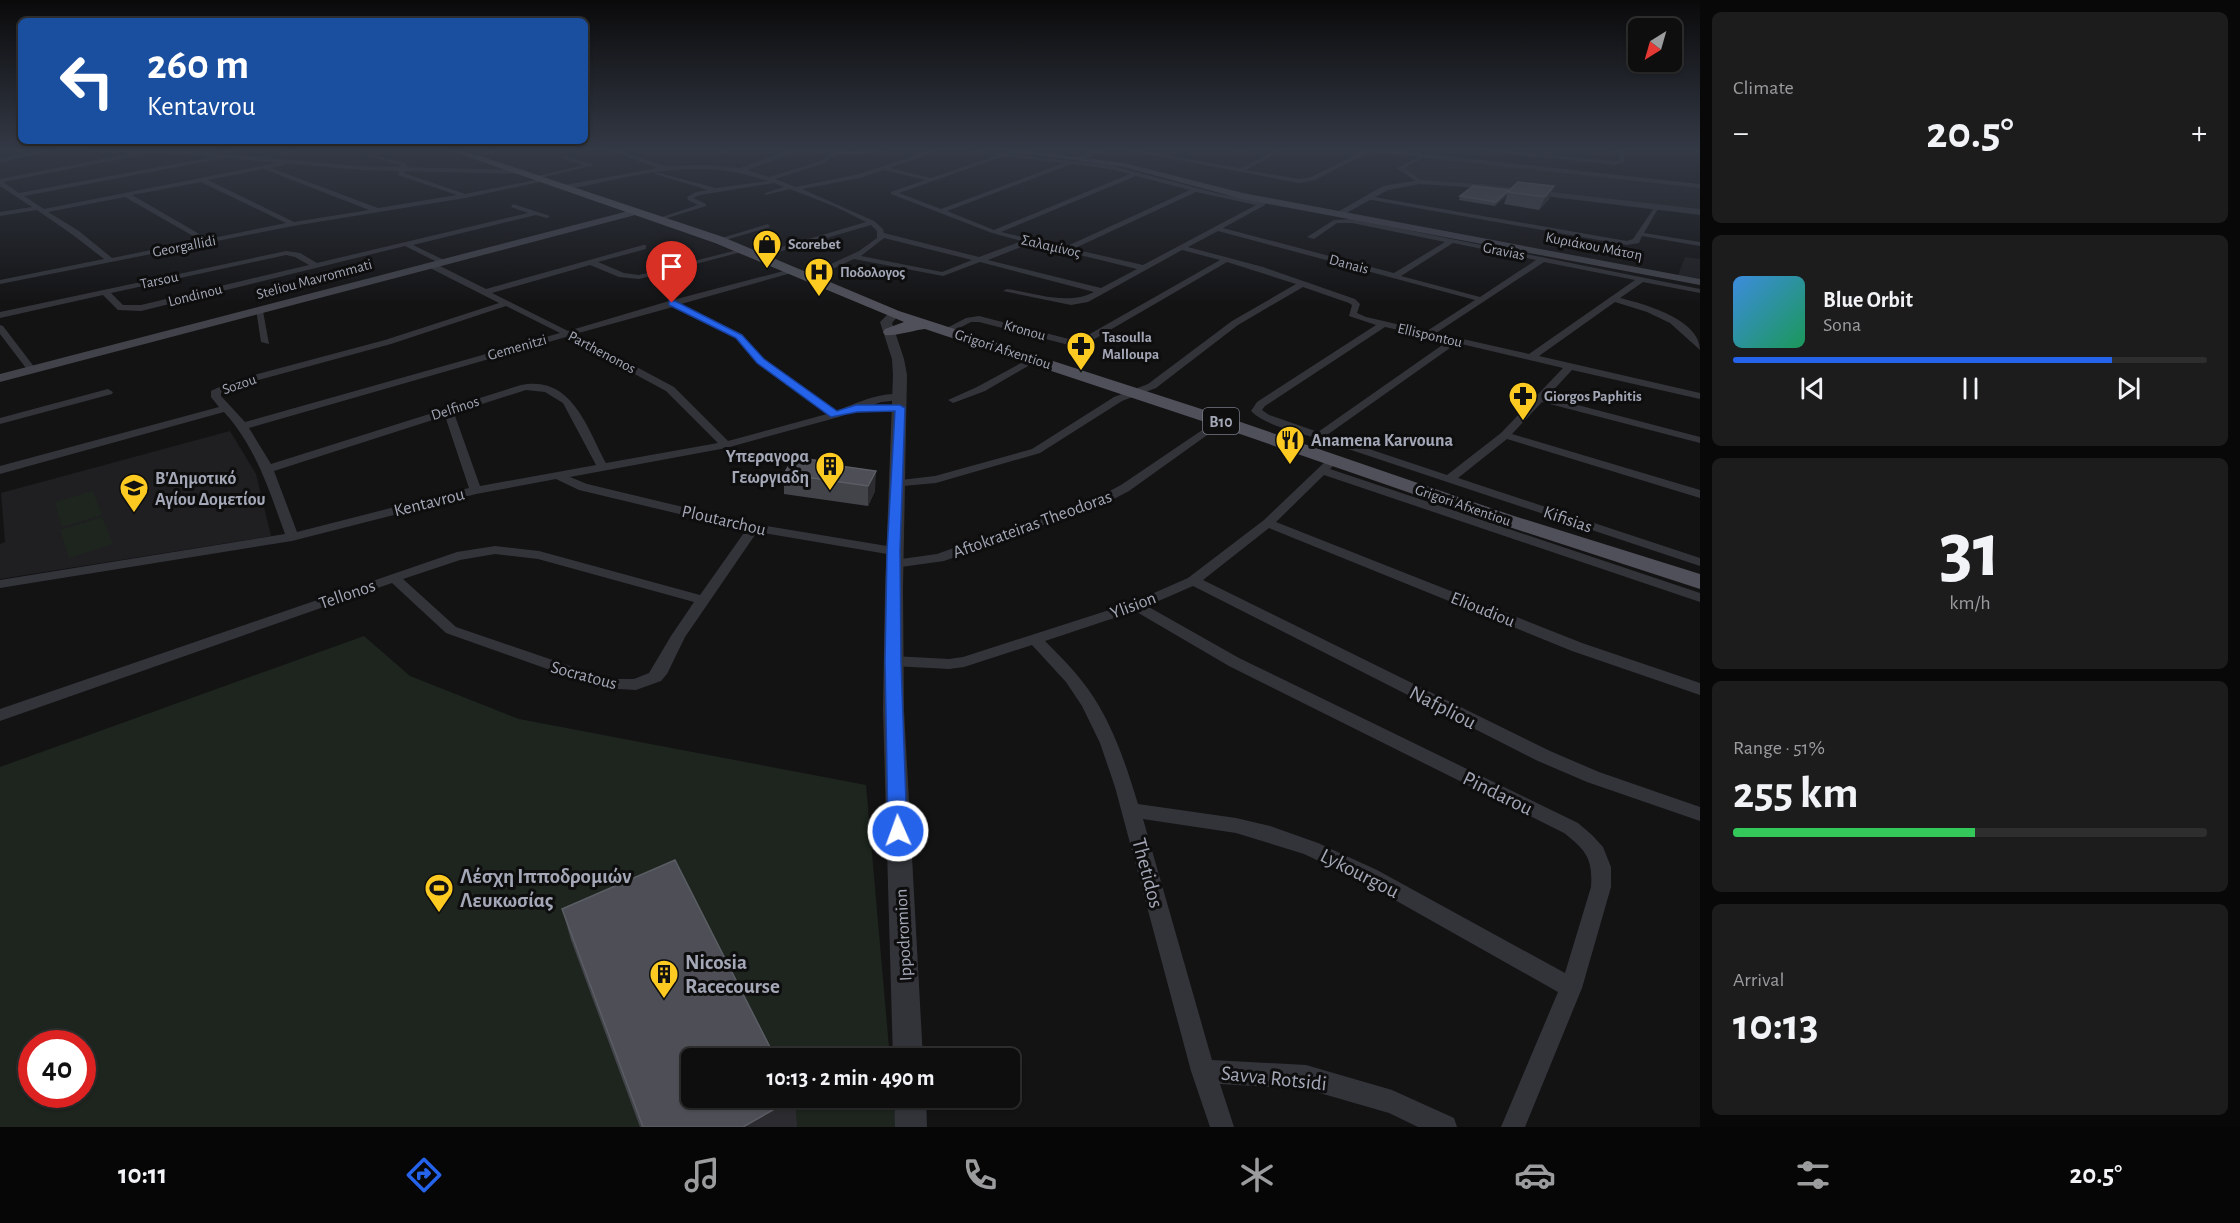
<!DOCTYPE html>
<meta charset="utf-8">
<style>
body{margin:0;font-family:"Alegreya Sans",sans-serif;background:#1c1c1d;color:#f1f3f6;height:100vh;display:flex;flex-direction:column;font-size:22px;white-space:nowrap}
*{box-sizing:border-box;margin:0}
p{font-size:20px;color:#9b9c9e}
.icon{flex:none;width:33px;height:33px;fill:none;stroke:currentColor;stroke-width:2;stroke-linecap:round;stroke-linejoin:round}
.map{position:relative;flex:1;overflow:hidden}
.drawer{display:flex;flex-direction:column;gap:12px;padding:12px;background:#080808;width:540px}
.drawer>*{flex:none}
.banner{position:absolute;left:18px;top:18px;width:570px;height:126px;border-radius:9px;box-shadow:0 2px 4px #0004,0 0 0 2px #2e2e2f;background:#1a4fa0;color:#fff;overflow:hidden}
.needle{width:39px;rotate:217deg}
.controls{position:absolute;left:1628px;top:18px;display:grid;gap:12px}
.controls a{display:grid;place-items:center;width:54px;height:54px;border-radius:9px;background:#0e0e0f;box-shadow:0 2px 4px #0004,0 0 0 2px #2e2e2f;font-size:30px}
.speed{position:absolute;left:18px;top:1030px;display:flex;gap:12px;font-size:30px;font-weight:700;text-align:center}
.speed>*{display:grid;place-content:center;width:78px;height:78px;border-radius:50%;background:#0e0e0f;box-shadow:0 2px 4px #0004,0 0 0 2px #2e2e2f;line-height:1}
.speed .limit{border:9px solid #d22;background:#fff;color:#111}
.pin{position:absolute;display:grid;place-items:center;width:51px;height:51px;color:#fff;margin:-62px -26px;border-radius:50% 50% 50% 0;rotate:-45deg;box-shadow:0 0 6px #0007}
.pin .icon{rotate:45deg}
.me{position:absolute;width:66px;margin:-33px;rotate:358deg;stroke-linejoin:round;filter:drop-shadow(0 0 4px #0008)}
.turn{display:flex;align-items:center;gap:21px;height:126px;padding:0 30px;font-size:27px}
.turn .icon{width:78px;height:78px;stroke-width:2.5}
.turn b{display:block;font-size:42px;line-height:51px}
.big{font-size:45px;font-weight:700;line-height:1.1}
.drawer .card{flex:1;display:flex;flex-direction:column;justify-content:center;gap:9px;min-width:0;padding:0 21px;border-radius:9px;background:#1c1c1d}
.drawer .dial{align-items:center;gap:0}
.dial b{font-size:78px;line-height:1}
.song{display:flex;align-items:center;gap:18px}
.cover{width:72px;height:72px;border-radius:9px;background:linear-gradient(135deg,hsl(210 70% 55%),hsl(150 70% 35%))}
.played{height:6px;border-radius:3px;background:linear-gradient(90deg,#2563eb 80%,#2e2e2f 80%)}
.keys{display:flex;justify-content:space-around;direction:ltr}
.heat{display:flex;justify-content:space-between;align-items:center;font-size:33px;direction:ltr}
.charge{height:9px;border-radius:4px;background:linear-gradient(90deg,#34c759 51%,#2e2e2f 0)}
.trip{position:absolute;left:681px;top:1048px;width:339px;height:60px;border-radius:9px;background:#0e0e0f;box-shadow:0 2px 4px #0004,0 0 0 2px #2e2e2f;font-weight:700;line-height:60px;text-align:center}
.tabs{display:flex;height:96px;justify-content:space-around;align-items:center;background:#060606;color:#9b9c9e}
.tabs .icon{width:42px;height:42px}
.tabs .active{color:#2563eb}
.tabs b{font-size:27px;color:#f1f3f6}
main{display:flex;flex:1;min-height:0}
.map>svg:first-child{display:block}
.built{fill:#1f1f22}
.green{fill:#1d251e;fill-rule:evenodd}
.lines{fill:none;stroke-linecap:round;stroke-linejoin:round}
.minor{fill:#33343a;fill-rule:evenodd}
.tertiary{fill:#33343a;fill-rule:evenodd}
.secondary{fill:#41424a;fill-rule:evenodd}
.primary{fill:#4f5059;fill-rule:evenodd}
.wall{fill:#43444a}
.shaded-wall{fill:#2c2c30}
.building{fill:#4e4f56;stroke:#5b5d65;stroke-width:1.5}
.route{fill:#2563eb;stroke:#184099;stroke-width:1.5}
.labels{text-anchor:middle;stroke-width:6;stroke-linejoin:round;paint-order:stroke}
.far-poi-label{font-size:15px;font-weight:bold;fill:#a3a7b6;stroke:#0e0e0f;text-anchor:start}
.far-street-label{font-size:15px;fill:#a3a7b6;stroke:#0e0e0f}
.shield{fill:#0e0e0f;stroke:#767984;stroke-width:1.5}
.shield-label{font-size:16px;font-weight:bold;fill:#a3a7b6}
.poi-label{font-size:18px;font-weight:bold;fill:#a3a7b6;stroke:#0e0e0f;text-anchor:start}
.street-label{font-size:18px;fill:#a3a7b6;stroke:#0e0e0f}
.near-street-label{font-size:21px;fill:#a3a7b6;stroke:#0e0e0f}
.near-poi-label{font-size:21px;font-weight:bold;fill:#a3a7b6;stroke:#0e0e0f;text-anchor:start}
</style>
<main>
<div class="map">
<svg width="1700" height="1127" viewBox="0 0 1700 1127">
<rect width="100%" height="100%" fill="#131314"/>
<path class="built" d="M1428 159 1700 187V211L1422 181 1403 168Z
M1685 257 1700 259V279L1678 275Z
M230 431 256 474 271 536 0 579V544L5 542 1 493Z"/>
<path class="green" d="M93 491 102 515 62 527 55 502Z
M102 517 113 544 69 558 60 530Z
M364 636 410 676 519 719 866 785 890 1059H692V1098H893L896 1127H0V767ZM32 1044H82V1095H32Z"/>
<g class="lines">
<path class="minor" d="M57 148H67L0 162V158Z
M235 148H244L216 155 213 153Z
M299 148H308L255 161 252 159Z
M340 148 405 163 408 167 404 173 465 194 546 178 549 180 465 198 293 226 0 284V280L104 259 73 235 37 210 0 216V212L32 207 0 186V179L154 149 156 152 3 182 19 193 228 154 230 157 24 196 44 209 291 160 293 163 271 168 378 208 457 195 398 175 401 165ZM264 169 369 210 294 222 208 180ZM201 182 286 223 208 239 132 195ZM125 197 200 240 112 258 79 231 48 212Z
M501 148H511L472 157 469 155Z
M557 148H566L563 150Z
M604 148H610L665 166 705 165 740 168 793 149V148L851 152 886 148 889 150 862 155H836L822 164 775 179 796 187 859 174 938 148H945L890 168 931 178 998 155 950 148 1109 165 1220 194 1266 202 1265 205 1223 228 1394 273 1445 242 1352 223H1337L1314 239 1307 237 1334 220 1352 219 1700 289V293L1643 282 1620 298C1644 304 1700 319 1700 350L1670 323 1647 312 1615 302 1539 356 1700 393V399L1572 370 1547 397 1700 437V443L1542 402 1512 434 1700 490V498L1507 439 1458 478 1700 558V566L1315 438C1295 431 1266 426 1251 411L1257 402 1376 325 1349 316 1352 305 1349 303 1303 287 1238 325 1156 388 1122 401 1040 453 936 483 892 487 890 484 892 481 935 476 1032 449 1114 397 1148 384 1232 321 1296 284 1227 262 1086 344 1069 345 979 322H971L948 334 944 331 945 329 966 318 979 316 1069 339H1081L1220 260 1182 250 1088 302 1071 305 1003 291 1007 289C1035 293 1068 306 1094 292L980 262 943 276 854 259 808 280 804 278 805 276 859 251 877 238V231L871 225 758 258V254L866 222 836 207 790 189 765 195V193L784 187 774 183 700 195 693 198 706 204V206L661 220 656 219 698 205 688 200 687 197 696 192 708 190 655 174V172L716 188 768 181C714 163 671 168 617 179 600 182 580 189 563 188L565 185 657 168ZM800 151 829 155 818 162 769 177 747 170ZM1004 156 1064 163 941 209 899 193ZM1072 164 1109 169 1130 174 994 230 947 211ZM884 170 925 180 891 192V194L992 233 1022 241 979 257 884 233 883 229 874 221 802 189 860 178ZM1136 176 1190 190 1065 247 1001 232ZM1196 192 1256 205 1143 265 1073 249ZM1218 231 1475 300 1427 331 1366 317 1357 313 1360 304 1355 299 1263 267 1188 247ZM884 238 972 260 942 272 861 256ZM1031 243 1137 269 1101 288 988 260ZM1453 243 1536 260 1480 297 1401 276ZM1544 262 1635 280 1529 354 1436 333ZM1385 327 1448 341 1318 432 1269 415 1262 410 1265 406ZM1457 343 1563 368 1501 433 1447 475 1327 435Z
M710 148H717L729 152 726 154Z
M1115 148H1125L1240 168 1281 148H1286L1246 170 1299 179 1311 177 1369 148H1374L1700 184V188L1424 158 1404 168 1422 181 1420 184 1397 168 1418 157 1369 152 1315 180 1299 183Z
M1220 148 1246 151 1243 153Z
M1456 148H1472L1615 161H1618L1619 152 1588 148H1625L1624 162 1615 165Z
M565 156 594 165 536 179 533 177 584 165 563 159Z
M1368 196 1627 241 1633 239 1656 205 1659 207 1644 233 1700 242V246L1642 236 1639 243 1627 245 1366 199Z
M513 204 550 216 547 218 536 215 413 245 444 260V264H441L405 246 141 311 118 310 103 295 0 318V312L286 251 300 253 317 263 528 213 511 207ZM286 255 295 257 309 265 141 305H123L111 293Z
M768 224 770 227 719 242 715 240Z
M643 245H646V249L598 262 624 273 639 275 745 248 749 250 639 279 619 277 590 265 492 293 568 331 669 301 795 268V272L681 304 742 334 763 359 836 411C852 405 891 387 905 397L900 400 881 402 839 417 726 448 570 477 587 484 754 524 893 547 900 551 898 554 893 555 757 532 685 637 667 674 661 681 636 690 601 688 446 633 392 583 0 721V709L457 552 495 546 539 551 700 595 746 530 579 490 556 479 476 494 292 541 0 588V580L285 534C269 490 256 447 224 412L0 474V466L219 407 211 397V391L232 381 385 340 499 303 428 267V263H434L486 289ZM506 306 560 333 245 422 221 396V393L240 385 391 344ZM673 307 736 338 757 363 827 414 728 441 674 387 575 334ZM566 337 666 391 718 443 606 463C587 428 572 375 521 385L271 464 249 428ZM526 390 545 392 563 403 596 465 480 486 454 413ZM445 416 469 488 297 532 274 471ZM495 554 538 559 694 602 671 636 649 673 634 679H608L456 627 403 579 460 560Z
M256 309 263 311 269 344 261 342Z
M0 325 3 326 35 368V372H29L0 334Z
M1032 357 1040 359 985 391 953 403 948 400 977 387Z
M108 389 113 392 112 394 0 424V418Z
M1220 418 1224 419V423L1129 491 1112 500 944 561 894 568 887 564 894 560 937 554 1104 494 1121 485Z
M1333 457 1339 460 1330 469 1700 593V602L1324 475 1276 522 1582 643 1700 683V695L1572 651 1269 528 1203 580 1550 751 1599 772 1700 807V821L1587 782 1538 761 1193 586 1147 606 1239 658 1578 823 1592 835 1603 847 1611 867V887L1582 988 1525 1127H1501L1558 992 1363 882 1304 854 1236 833 1143 819 1212 1060 1306 1065 1392 1090 1454 1118 1457 1127H1418L1389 1113 1306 1089 1220 1084 1234 1127H1210L1191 1071 1115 787 1100 743 1082 706 1066 682 1032 645 964 667 949 669 893 666 888 665 885 661 888 657 893 656 949 659 963 657 1131 603 1188 578 1264 520 1329 458ZM1135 611 1229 666 1564 833C1586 850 1593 859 1591 887L1565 973 1377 870 1318 843 1270 826 1236 818 1138 804C1126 765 1113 724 1088 689 1076 672 1060 656 1045 641Z"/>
<path class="tertiary" d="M57 148 193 151 360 166 524 170 528 172 524 174 360 170 193 155 61 150Z
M1097 148H1106L1083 160 1076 158Z
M1420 180 1479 184 1700 209V215L1479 188 1420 184 1388 190 1341 216 1334 214 1383 186Z
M894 311 900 314 892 323 904 359 907 375 903 589 904 710 923 1059H893L883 710 885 589 893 375 892 359 880 322 890 312Z
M894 1098H926L927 1127H895Z"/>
<path class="secondary" d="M984 148H1004L1124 163 1243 193 1700 279V285L1242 199 1124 167Z
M636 209 641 212 639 214 0 382V374Z"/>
<path class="primary" d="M443 148H456L723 237 899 311 1226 417 1511 515 1700 574V589L1497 523 1214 425 925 329C915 330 892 337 885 335L883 332 885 329 904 322 715 243Z"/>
</g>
<path class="wall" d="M1518 182 1549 199 1539 210 1504 204 1507 195 1495 206 1459 200 1460 196 1509 190Z
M834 463V465L875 491 868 506 784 494V474Z
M562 909 797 1126 795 1127H640L571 940Z"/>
<path class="shaded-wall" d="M1554 186 1549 199 1539 210 1545 197Z
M1508 192 1507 195 1495 206 1496 202Z
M876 471 875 491 868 506V486Z
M794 1098H795L797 1126 795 1127H743Z"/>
<path class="building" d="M1518 182 1554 186 1545 197 1508 192Z
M1473 186 1509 190 1496 202 1460 196Z
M794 457 834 463 833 465 876 471 868 486 784 474Z
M675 860 776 1059H692V1098H794L743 1127H643L562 909Z"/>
<linearGradient id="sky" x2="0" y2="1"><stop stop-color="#0a0a0b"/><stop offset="0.49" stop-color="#333945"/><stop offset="1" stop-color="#333945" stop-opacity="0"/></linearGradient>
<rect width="1700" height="305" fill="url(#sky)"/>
<path class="route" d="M669 301H675L742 335 764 359 837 411 856 405H900L905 408 900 551 901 661 907 831 904 836 898 839 891 836 888 831 885 661 887 551 895 411 857 412 831 417 757 363 736 338 669 305Z"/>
<defs>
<g id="shop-pin" transform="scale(1.5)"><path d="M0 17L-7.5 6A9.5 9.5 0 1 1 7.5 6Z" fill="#fdca22" stroke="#0e0e0f"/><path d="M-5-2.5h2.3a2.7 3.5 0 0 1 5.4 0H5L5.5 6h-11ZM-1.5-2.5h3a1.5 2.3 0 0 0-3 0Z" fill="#111"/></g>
<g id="hospital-pin" transform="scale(1.5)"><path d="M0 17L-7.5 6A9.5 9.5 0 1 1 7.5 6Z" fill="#fdca22" stroke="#0e0e0f"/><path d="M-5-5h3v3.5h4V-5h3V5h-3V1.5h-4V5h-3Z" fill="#111"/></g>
<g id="pharmacy-pin" transform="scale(1.5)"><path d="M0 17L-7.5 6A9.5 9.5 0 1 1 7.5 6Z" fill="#fdca22" stroke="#0e0e0f"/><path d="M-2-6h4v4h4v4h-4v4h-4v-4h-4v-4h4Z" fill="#111"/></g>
<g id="restaurant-pin" transform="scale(1.5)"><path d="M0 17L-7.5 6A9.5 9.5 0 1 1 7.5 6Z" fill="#fdca22" stroke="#0e0e0f"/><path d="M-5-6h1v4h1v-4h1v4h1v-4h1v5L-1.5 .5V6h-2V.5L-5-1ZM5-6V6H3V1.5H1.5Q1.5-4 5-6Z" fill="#111"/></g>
<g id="building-pin" transform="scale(1.5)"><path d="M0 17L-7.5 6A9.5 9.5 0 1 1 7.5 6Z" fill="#fdca22" stroke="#0e0e0f"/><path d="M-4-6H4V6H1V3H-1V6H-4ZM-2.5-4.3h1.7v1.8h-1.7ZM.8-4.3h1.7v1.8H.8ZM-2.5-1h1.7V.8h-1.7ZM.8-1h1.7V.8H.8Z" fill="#111"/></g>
<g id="school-pin" transform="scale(1.5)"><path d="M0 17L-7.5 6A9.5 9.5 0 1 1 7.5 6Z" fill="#fdca22" stroke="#0e0e0f"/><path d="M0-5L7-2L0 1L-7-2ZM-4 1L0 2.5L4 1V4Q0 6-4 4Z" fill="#111"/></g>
<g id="stadium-pin" transform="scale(1.5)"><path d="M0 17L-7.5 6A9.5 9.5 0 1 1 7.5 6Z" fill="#fdca22" stroke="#0e0e0f"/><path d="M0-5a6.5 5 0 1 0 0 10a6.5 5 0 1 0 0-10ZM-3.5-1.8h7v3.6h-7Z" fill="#111"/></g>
</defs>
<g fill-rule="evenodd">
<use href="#shop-pin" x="767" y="244"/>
<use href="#hospital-pin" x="819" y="272"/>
<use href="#pharmacy-pin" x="1081" y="346"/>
<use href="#pharmacy-pin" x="1523" y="396"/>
<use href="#restaurant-pin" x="1290" y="440"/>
<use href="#building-pin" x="830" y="466"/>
<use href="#school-pin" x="134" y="488"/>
<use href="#stadium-pin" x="439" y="888"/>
<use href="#building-pin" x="664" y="974"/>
</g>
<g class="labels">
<g class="far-poi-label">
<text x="788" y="249">Scorebet</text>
<text x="840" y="277">Ποδολογος</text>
<text x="1102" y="342">Tasoulla<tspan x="1102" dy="17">Malloupa</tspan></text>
<text x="1544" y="401">Giorgos Paphitis</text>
</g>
<g class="far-street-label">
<text transform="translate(184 246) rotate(-11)" y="5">Georgallidi</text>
<text transform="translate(1051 246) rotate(13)" y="5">Σαλαμίνος</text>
<text transform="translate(1594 246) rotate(11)" y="5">Κυριάκου Μάτση</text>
<text transform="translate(1504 251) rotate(11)" y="5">Gravias</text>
<text transform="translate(1349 264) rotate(15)" y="5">Danais</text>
<text transform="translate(314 279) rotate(-15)" y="5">Steliou Mavrommati</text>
<text transform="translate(159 280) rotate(-12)" y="5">Tarsou</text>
<text transform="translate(195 295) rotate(-14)" y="5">Londinou</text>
<text transform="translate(1025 330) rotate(16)" y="5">Kronou</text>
<text transform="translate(1430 335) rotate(13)" y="5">Ellispontou</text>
<text transform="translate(517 347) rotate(-16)" y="5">Gemenitzi</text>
<text transform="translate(1003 349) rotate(18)" y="5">Grigori Afxentiou</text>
<text transform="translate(602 352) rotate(28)" y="5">Parthenonos</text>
<text transform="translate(239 384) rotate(-19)" y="5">Sozou</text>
<text transform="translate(455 408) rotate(-18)" y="5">Delfinos</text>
<text transform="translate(1463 505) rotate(19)" y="5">Grigori Afxentiou</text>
</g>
<rect class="shield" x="1203" y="408" width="36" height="26" rx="4.5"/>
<g class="shield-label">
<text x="1221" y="427">B10</text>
</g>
<g class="poi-label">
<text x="1311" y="446">Anamena Karvouna</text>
<text x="809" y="462" text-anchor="end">Υπεραγορα<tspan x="809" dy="21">Γεωργιαδη</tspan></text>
<text x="155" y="484">Β'Δημοτικό<tspan x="155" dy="21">Αγίου Δομετίου</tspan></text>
</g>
<g class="street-label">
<text transform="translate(429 502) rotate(-14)" y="6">Kentavrou</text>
<text transform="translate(1568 519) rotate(19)" y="6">Kifisias</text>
<text transform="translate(724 520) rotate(13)" y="6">Ploutarchou</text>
<text transform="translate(1032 524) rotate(-20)" y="6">Aftokrateiras Theodoras</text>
<text transform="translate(347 594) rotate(-19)" y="6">Tellonos</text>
<text transform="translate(1133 605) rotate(-21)" y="6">Ylision</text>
<text transform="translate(1483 609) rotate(22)" y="6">Elioudiou</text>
<text transform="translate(584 675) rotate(15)" y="6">Socratous</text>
<text transform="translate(903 935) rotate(-93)" y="6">Ippodromion</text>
</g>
<g class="near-street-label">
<text transform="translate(1443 707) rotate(27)" y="7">Nafpliou</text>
<text transform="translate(1498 793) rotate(26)" y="7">Pindarou</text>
<text transform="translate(1148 873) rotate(75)" y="7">Thetidos</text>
<text transform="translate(1360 873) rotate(27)" y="7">Lykourgou</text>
<text transform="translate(1274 1078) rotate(6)" y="7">Savva Rotsidi</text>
</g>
<g class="near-poi-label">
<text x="460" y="883">Λέσχη Ιπποδρομιών<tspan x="460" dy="24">Λευκωσίας</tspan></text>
<text x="685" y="969">Nicosia<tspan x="685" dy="24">Racecourse</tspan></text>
</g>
</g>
</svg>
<div class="controls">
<a><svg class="needle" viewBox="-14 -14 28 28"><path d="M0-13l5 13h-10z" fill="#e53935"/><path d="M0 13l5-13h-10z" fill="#9b9c9e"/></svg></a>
</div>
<div class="speed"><div class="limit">40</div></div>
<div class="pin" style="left:672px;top:303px;background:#d93025"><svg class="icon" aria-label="arrive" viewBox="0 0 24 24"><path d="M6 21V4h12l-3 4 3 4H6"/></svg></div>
<svg class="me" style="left:898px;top:831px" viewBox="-20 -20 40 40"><circle r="17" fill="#2563eb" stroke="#fff" stroke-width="3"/><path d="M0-11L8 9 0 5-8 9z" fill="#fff"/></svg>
<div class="trip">10:13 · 2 min · 490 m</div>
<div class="banner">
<div class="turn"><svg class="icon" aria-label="left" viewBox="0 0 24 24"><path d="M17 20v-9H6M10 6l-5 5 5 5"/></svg><div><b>260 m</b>Kentavrou</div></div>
</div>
</div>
<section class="drawer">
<div class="card"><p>Climate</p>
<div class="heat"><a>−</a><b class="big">20.5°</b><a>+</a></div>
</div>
<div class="card">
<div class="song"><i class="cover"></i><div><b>Blue Orbit</b><p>Sona</p></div></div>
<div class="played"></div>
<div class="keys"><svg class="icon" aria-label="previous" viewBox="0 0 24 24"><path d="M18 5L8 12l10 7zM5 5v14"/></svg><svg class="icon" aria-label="pause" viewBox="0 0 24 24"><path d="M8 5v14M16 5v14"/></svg><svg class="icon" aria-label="next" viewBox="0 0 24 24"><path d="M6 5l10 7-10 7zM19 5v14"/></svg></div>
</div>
<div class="card dial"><b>31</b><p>km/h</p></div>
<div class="card"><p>Range · 51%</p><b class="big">255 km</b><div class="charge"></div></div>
<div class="card"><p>Arrival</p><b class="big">10:13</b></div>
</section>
</main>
<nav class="tabs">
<b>10:11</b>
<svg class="icon active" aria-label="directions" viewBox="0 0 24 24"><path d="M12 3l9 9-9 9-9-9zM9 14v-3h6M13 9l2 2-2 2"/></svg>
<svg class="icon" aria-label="music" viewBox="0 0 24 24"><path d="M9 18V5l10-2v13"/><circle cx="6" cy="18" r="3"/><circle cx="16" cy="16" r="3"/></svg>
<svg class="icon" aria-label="phone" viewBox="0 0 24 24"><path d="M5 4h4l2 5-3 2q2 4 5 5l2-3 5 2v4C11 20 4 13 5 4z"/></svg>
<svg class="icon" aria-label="climate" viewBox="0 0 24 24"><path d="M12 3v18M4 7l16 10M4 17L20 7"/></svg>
<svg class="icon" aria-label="car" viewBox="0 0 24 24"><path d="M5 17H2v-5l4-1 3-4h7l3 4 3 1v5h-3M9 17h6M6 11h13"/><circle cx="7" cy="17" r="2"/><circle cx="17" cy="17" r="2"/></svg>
<svg class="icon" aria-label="filters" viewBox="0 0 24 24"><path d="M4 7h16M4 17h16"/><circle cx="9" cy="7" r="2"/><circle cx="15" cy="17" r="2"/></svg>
<b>20.5°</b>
</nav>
